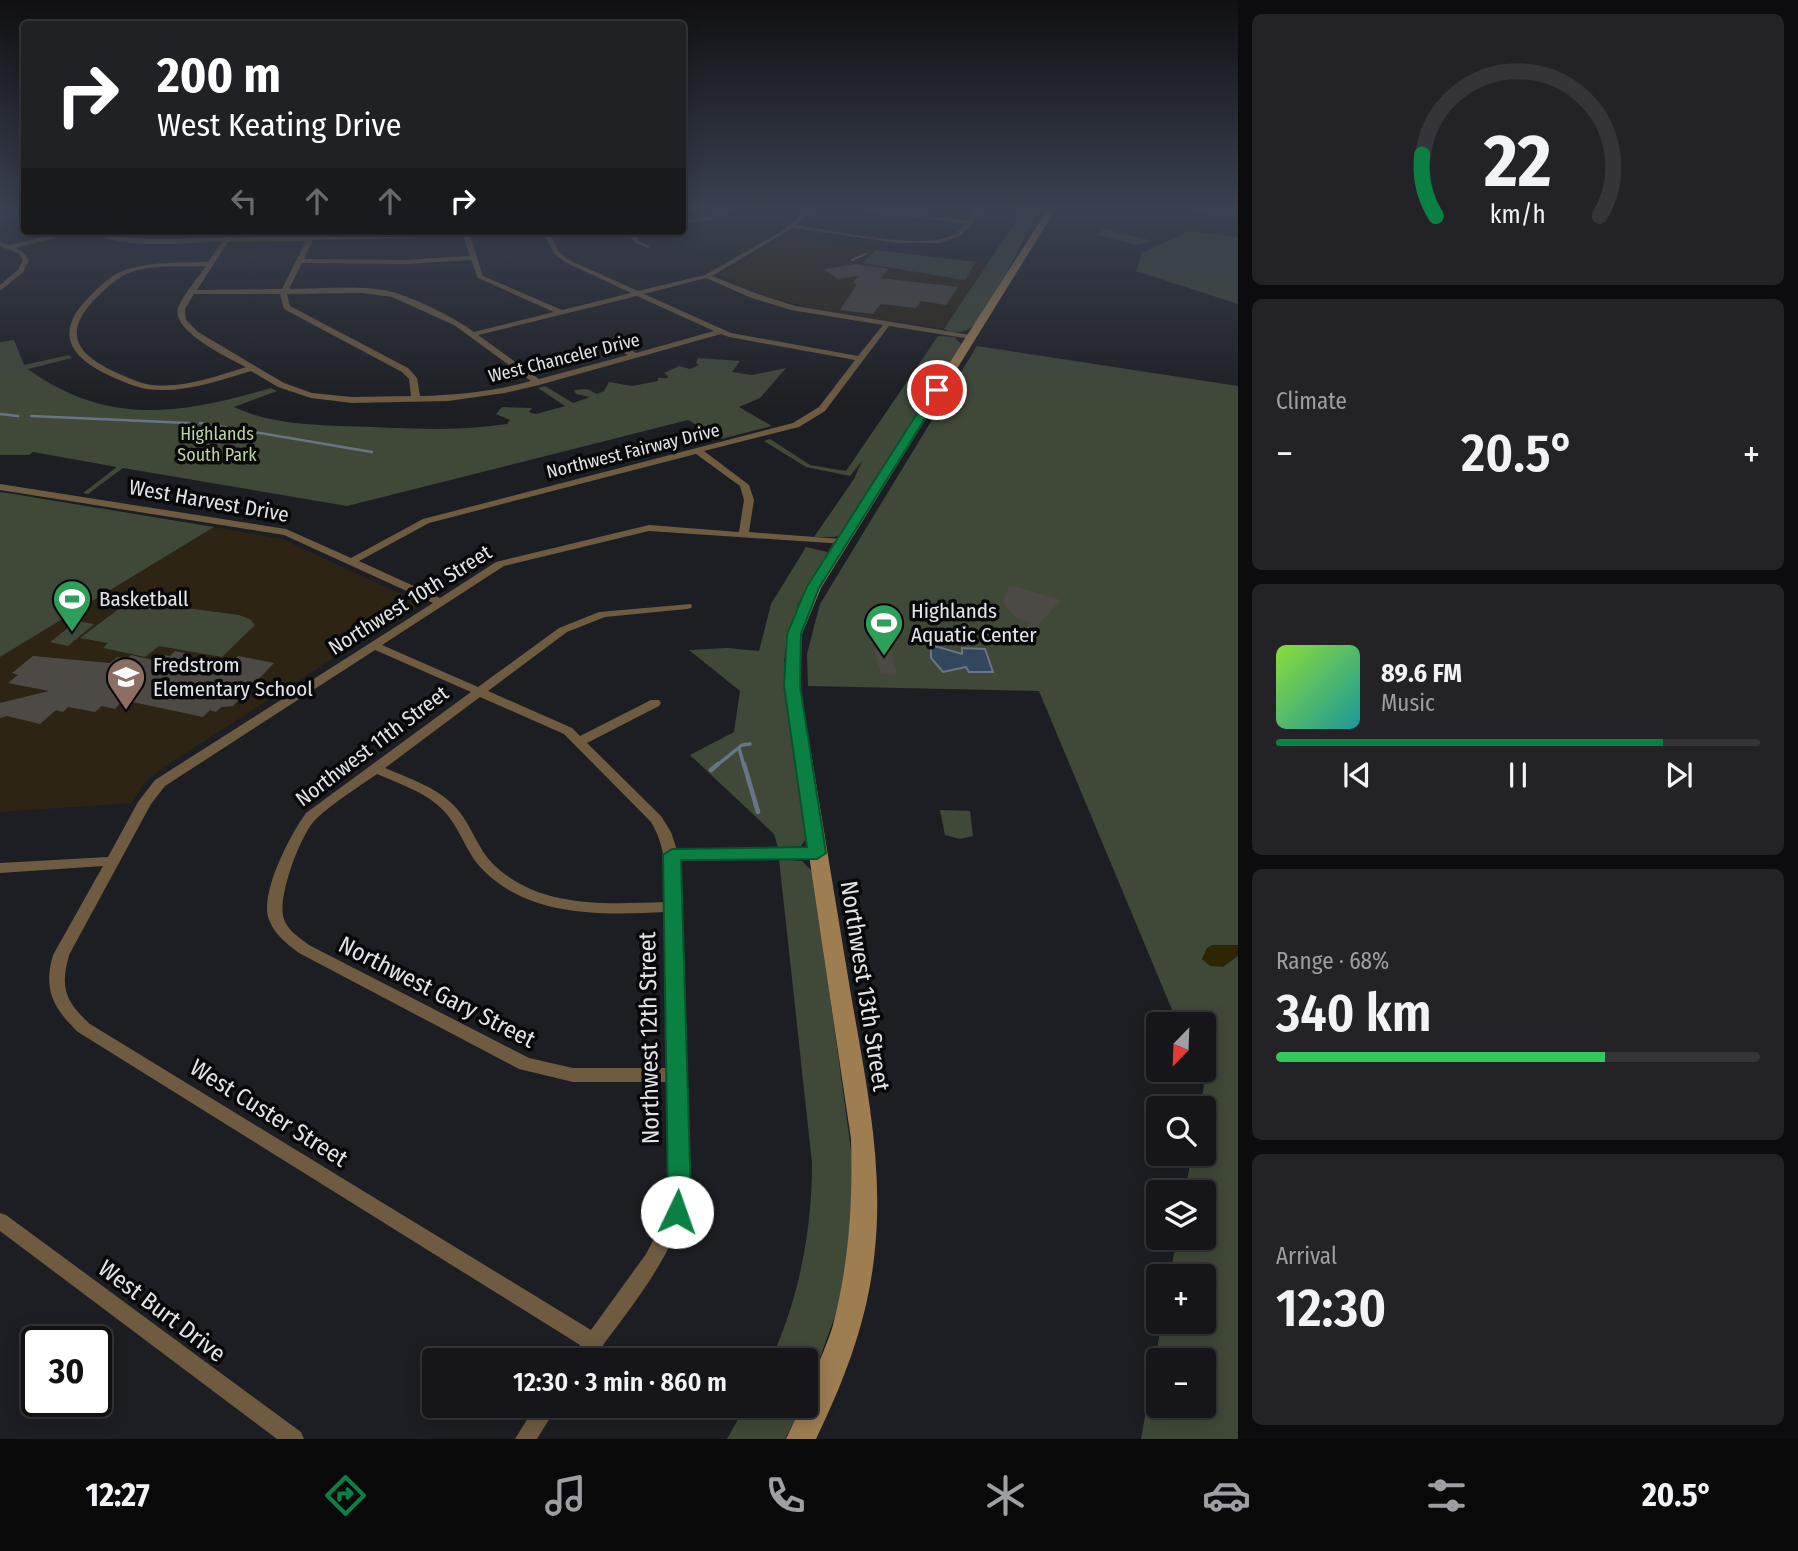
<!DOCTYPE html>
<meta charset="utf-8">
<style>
body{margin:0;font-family:"Fira Sans Condensed",sans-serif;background:#232327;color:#f1f3f6;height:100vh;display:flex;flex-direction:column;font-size:26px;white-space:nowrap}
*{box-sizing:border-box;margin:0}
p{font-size:23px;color:#9e9fa2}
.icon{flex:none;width:38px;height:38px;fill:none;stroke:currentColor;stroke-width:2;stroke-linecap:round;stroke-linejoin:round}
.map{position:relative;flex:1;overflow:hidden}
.side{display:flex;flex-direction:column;gap:14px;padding:14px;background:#0c0c0e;width:560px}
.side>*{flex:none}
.guide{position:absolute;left:21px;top:21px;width:665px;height:214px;border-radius:7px;box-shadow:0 4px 18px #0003,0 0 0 2px #353539;background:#202124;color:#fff;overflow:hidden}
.needle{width:46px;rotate:203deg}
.buttons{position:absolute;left:1146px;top:1012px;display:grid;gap:14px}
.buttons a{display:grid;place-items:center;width:70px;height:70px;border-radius:7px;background:#16161a;box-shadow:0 4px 18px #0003,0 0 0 2px #353539;font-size:35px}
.speed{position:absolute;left:21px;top:1326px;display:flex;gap:14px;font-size:35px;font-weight:700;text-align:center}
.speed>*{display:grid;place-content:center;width:91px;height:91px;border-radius:50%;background:#16161a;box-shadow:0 4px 18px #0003,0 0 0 2px #353539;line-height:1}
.speed .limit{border:4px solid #111;border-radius:10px;background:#fff;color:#111}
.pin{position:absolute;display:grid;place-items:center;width:60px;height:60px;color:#fff;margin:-30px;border:4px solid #fff;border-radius:50%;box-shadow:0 2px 7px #0007}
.me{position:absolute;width:77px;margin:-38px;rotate:3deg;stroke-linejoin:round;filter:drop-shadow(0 0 5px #0008)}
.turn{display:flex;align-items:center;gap:24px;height:147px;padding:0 21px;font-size:32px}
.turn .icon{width:91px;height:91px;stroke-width:2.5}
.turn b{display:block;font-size:49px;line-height:60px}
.lanes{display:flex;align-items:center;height:66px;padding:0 21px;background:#0003;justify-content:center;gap:35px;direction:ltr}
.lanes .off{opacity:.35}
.big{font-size:52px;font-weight:600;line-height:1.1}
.side .tile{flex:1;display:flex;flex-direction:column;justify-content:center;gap:10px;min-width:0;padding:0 24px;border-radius:10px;background:#232327}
.side .dial{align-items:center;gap:0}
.dial svg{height:182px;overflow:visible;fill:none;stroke:#353539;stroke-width:7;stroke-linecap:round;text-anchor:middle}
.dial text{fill:#f1f3f6;stroke:none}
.song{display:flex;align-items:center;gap:21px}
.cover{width:84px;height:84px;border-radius:10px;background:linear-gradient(135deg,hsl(90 70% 55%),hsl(180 70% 35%))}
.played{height:7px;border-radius:4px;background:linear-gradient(90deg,#0b8043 80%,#353539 80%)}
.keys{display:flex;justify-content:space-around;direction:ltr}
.heat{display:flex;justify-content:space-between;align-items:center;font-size:38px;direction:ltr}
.charge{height:10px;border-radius:5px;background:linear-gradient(90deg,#34c759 68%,#353539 0)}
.trip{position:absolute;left:422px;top:1348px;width:396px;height:70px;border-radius:7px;background:#16161a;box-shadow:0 4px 18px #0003,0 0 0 2px #353539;font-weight:600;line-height:70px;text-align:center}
.dock{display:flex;height:112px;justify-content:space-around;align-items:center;background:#09090a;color:#9e9fa2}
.dock .icon{width:49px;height:49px}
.dock .current{color:#0b8043}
.dock b{font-size:32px;color:#f1f3f6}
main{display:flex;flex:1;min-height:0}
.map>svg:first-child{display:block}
.education{fill:#2d2414}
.green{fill:#404938;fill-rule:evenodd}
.sand{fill:#2d2504}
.water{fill:#32465d;stroke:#677586;stroke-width:2}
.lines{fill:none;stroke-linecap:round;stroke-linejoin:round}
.stream-far3{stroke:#677586;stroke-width:2}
.stream-far2{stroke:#677586;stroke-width:2.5}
.stream-far1{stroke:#677586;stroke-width:3.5}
.stream{stroke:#677586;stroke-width:4.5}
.building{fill:#4d4944}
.street{fill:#6f5b40;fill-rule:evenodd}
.secondary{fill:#9e7d51;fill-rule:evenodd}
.route{fill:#0b8043;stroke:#07532c;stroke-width:2}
.labels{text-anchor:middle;stroke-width:7;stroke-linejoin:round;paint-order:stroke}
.far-street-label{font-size:18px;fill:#e2e4e7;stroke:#08080a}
.far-park-label{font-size:18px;fill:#bad5a0;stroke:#08080a}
.street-label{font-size:21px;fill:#e2e4e7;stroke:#08080a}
.poi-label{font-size:21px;fill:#e2e4e7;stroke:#08080a;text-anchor:start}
.near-street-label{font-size:24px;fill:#e2e4e7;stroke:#08080a}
</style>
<main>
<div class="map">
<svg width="1238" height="1439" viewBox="0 0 1238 1439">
<rect width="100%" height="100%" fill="#1d1e23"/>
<path class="education" d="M784 238 988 264 944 329 814 309 771 297 719 275Z
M214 527 282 539 420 603 167 765 145 782 131 803 0 812V657Z"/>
<path class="green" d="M1024 209H1038C1028 232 987 316 969 329 961 334 950 332 944 329Z
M1105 229 1154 241 1137 245 1095 234Z
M1189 231 1238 237V304L1136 271 1142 253Z
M876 250 976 262 965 280 862 263Z
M938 336 954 337 961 344 841 534 835 537H814L854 479 862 461 850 476 806 467 764 441 770 439 810 465 846 471Z
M14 340 24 365 69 355 72 358 28 369C108 427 181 414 271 388L277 391 234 407C276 427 327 425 372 427 418 429 461 431 507 424L510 420 496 414 502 407 532 408 529 412 536 414 565 406 538 388 545 386 573 403 590 397 576 394 574 390 587 389 597 394 604 391 609 382 632 386 658 381V378H667L668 376 664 373 679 366 690 369 699 365 696 363 698 358 740 361 732 372 752 375 786 368 760 398 739 407 772 426 721 439 688 420 347 506 123 468 88 494 83 493 117 467 33 452 29 455H0V342Z
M977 346 1238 386V1439H1141L1162 1321H1204V1276H1170L1177 1237H1204V1192H1185L1192 1153H1204V1108H1200L1204 1086 1197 1069H1204V1024H1178L1039 691 808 686 807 654 820 604ZM1158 1360H1204V1405H1158Z
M0 492 7 493 214 527 0 657Z
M806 547 828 552 798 603 784 660 807 837 801 846 778 848 774 834 690 755 734 732 740 691 689 650 727 648 759 651 771 604Z
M141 602 239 615 250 619 255 625 222 657 159 646 145 657 103 648 108 643 80 638 120 608Z
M77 621 94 624 68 646 50 642Z
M940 810 970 811 973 836 960 839 945 835Z
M779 859 802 861 813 872 852 1157 855 1199 844 1291 805 1399V1360H771C799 1297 812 1232 812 1163Z
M746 1405H803L785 1439H727Z"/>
<path class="sand" d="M1212 945H1238V956L1223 967 1210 966 1202 959 1207 948Z"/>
<path class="water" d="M931 645 962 654V648L985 649 993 672H969L966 667 943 672 931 658Z"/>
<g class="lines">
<path class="stream-far3" d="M852 260 865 254"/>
<path class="stream-far2" d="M0 414 18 416
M31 416 189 423
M200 423 372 452"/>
<path class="stream-far1" d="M739 748 744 766
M716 766 742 745 750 744"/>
<path class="stream" d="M744 764 758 812
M711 770 718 764"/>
</g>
<path class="building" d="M856 264 889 269 880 278 958 287 946 305 921 301 916 308 881 304 873 314 840 310 857 284 853 283 858 276 838 279 823 269Z
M1009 585 1061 600 1024 640 1021 638 1030 622 1016 618 1003 603Z
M875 641 890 642 897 675 881 674 874 648H876Z
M175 651 188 654 184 658 227 666 238 656 274 663 233 706 221 707 216 712 210 710 203 717 123 700 115 709 102 706 95 712 68 707 63 712 56 710 40 724 7 716 0 718V703L49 691 8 683 18 675 12 673 33 656 110 663 117 657 127 659 131 655 153 660 160 654 170 656Z"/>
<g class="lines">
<path class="street" d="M727 209H734L718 219 682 224V220L714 216Z
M808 209H814L796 225C832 230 923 251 953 235 958 232 962 228 965 224L850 209H866L968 220 974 209H980L970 226 960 236 939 243H898L793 228 712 276 755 293 795 306 971 335 975 337 971 339 889 326 825 411 799 427 704 451 749 485 754 500 749 532 841 539 845 540V544L649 531 504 566 382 645 478 687 559 628 599 612 691 604 692 606 691 608 687 609 605 617 567 632 488 691 572 728 580 736 651 700H659L661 703 659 706 587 743 661 816 671 832 677 850 817 848 822 850 824 853 822 856 817 858 679 860 688 1198C672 1260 629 1309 592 1360H570L580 1345 78 1032C53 1008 43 990 53 955L103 866 0 873V863L108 857 138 802 155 780 433 603 284 535 0 490V484L286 529 351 558 423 519 793 423 819 407 855 360 729 337 721 334 539 385 505 393 448 401 352 403 311 398 278 387 251 371C218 381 182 394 146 389 132 386 119 380 106 374 66 354 56 330 90 296 101 285 112 274 128 269 154 261 182 263 208 262L222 242C182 242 124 251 89 231 100 231 109 236 121 237 155 241 190 238 224 238L229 231H235L231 238 311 235H414L521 231 518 233 470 236 483 276 562 310 631 293 565 262 554 254 543 231H549L559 252 569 260 638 291 705 275 782 231ZM463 236 470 256 405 260 304 259 313 240ZM306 241 282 289 197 290 228 242ZM471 260 478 278 554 312 474 332C454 317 420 301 396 293 365 284 322 289 289 289L302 263 405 264ZM206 266C199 276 181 298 178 308 171 331 229 358 246 367 214 377 180 390 146 384 134 381 122 375 111 370 72 351 65 329 97 297 108 287 117 277 131 272 155 264 181 267 206 266ZM706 278 749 297 791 310 883 325 858 356 731 333 644 294ZM362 293 392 297 454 325 531 381C495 391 458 395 420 396L417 378 408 368 290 306 287 294ZM194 294H280L284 309 402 372 409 379 411 396 352 397 312 393 284 383 198 332 186 320 185 309ZM637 296 714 331 636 353 618 343H612V347L628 355 539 379 478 335ZM696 454 740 486 744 500 739 532 649 525 496 562 440 598 359 561 429 523ZM375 650 471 692 306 813C290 835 259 894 269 920 275 935 287 944 299 953L519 1069 573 1082H668L670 1198 665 1218 646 1254 591 1330 90 1024C65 1001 60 988 69 955L151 804 165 786ZM480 697 564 734 651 822C667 849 665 872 666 902 606 904 539 909 493 864 478 849 472 827 458 810 440 788 410 779 385 768ZM377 774C402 785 432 794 449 817 462 834 468 856 484 871 532 918 604 915 666 912L668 1068H573L529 1058 309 945C300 938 288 931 284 919 276 899 301 833 316 819 334 802 357 788 377 774Z
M1180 209H1197L1238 213V217Z
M71 231H82L15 248 22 251 29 260 23 272 0 291V285L18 270 23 260 18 253 0 246V242L9 245Z
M626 231H632L639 241 650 246 647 248 635 243Z
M0 1213 6 1215 301 1432 304 1439H277L0 1231Z
M536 1405H558L537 1439H515Z"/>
<path class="secondary" d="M1048 209H1056L821 588 802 634 800 686C817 789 834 892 851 995 866 1082 885 1169 874 1258 867 1322 844 1381 816 1439H786L802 1405H805C805 1390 828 1345 833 1325 849 1263 853 1203 851 1139L784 686 786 634 805 588Z"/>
</g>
<linearGradient id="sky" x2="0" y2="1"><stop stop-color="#101013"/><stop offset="0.51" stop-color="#3a4150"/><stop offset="1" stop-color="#3a4150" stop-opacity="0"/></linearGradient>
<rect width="1238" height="410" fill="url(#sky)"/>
<path class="route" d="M937 387 943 390 819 588 801 634 800 686 826 853 817 859 681 860 691 1198 685 1220 677 1223 669 1220 665 1212 668 1198 663 855 672 849 807 847 784 686 787 634 806 588 932 390Z"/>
<defs>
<g id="stadium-pin" transform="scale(2.0125)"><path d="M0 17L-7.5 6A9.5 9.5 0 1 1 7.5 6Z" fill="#2e9e5b" stroke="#08080a"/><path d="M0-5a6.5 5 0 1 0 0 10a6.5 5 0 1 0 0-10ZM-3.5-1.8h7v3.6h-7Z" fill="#fff"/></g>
<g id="school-pin" transform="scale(2.0125)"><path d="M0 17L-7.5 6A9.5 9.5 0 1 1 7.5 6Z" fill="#8d6e63" stroke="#08080a"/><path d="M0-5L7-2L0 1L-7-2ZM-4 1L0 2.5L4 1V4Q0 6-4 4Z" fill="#fff"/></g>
</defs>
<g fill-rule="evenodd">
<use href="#stadium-pin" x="72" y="599"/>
<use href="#stadium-pin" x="884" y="623"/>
<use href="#school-pin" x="126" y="677"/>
</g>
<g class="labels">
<g class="far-street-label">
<text transform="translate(564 358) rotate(-14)" y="6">West Chanceler Drive</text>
<text transform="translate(633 451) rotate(-14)" y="6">Northwest Fairway Drive</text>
</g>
<g class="far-park-label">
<text x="217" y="440">Highlands<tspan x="217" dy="21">South Park</tspan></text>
</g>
<g class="street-label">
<text transform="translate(209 501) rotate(10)" y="7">West Harvest Drive</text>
<text transform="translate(410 600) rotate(-32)" y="7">Northwest 10th Street</text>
<text transform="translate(372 746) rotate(-37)" y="7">Northwest 11th Street</text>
</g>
<g class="poi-label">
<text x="99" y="606">Basketball</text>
<text x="911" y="618">Highlands<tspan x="911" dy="24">Aquatic Center</tspan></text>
<text x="153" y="672">Fredstrom<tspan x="153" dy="24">Elementary School</tspan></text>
</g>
<g class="near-street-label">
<text transform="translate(865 986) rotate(81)" y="8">Northwest 13th Street</text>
<text transform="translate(437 992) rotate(27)" y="8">Northwest Gary Street</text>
<text transform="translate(649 1038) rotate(-91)" y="8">Northwest 12th Street</text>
<text transform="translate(269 1113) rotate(32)" y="8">West Custer Street</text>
<text transform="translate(162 1311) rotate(37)" y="8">West Burt Drive</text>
</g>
</g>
</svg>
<div class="buttons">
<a><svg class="needle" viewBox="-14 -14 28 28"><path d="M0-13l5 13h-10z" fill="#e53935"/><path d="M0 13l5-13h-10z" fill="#9e9fa2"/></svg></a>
<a><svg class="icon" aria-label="search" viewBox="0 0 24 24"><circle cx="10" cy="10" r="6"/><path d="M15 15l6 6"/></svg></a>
<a><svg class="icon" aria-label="layers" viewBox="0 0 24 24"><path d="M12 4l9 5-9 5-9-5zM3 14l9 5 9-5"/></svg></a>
<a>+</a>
<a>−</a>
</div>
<div class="speed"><div class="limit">30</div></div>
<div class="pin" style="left:937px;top:390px;background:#d93025"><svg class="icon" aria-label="arrive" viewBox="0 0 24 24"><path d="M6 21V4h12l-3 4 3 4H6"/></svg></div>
<svg class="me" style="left:677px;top:1212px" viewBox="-20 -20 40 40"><circle r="19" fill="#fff"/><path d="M0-13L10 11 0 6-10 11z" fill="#0b8043"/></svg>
<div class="trip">12:30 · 3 min · 860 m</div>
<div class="guide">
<div class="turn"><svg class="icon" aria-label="right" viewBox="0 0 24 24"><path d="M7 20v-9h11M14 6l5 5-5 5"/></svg><div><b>200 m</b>West Keating Drive</div></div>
<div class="lanes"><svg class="icon off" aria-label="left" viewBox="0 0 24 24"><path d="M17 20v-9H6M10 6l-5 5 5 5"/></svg><svg class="icon off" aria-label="ahead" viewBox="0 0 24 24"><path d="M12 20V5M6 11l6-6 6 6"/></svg><svg class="icon off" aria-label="ahead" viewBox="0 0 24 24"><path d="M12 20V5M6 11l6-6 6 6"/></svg><svg class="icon" aria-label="right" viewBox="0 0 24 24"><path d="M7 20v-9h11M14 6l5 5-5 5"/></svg></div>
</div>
</div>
<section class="side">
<div class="tile dial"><svg viewBox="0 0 100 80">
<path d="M14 69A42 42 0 1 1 86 69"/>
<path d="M14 69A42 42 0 0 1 8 42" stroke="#0b8043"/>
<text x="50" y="56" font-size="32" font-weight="700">22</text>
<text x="50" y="72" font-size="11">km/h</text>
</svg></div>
<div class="tile"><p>Climate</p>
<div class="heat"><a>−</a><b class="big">20.5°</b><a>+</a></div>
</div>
<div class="tile">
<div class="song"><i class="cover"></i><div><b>89.6 FM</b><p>Music</p></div></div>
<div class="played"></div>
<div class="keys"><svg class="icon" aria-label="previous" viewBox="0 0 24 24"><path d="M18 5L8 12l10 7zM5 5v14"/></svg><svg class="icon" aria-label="pause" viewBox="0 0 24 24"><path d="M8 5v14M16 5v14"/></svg><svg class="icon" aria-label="next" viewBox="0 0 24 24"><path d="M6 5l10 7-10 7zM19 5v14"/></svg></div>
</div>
<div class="tile"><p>Range · 68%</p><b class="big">340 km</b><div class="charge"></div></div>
<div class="tile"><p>Arrival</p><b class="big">12:30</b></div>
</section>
</main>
<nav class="dock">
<b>12:27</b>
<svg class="icon current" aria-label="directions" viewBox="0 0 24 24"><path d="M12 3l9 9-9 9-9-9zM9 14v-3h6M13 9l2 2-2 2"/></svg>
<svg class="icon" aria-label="music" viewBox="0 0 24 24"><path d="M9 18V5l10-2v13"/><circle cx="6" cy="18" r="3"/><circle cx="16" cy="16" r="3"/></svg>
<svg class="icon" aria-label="phone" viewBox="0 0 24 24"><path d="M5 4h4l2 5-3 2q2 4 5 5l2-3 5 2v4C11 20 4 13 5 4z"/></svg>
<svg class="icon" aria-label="climate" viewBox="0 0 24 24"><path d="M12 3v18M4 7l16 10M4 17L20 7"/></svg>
<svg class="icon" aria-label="car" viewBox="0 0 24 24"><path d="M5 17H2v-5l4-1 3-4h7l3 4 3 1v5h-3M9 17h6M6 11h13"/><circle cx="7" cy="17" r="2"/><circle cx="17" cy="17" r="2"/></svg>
<svg class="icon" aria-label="filters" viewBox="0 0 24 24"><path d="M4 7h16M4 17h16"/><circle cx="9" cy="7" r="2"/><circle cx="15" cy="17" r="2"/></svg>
<b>20.5°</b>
</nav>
